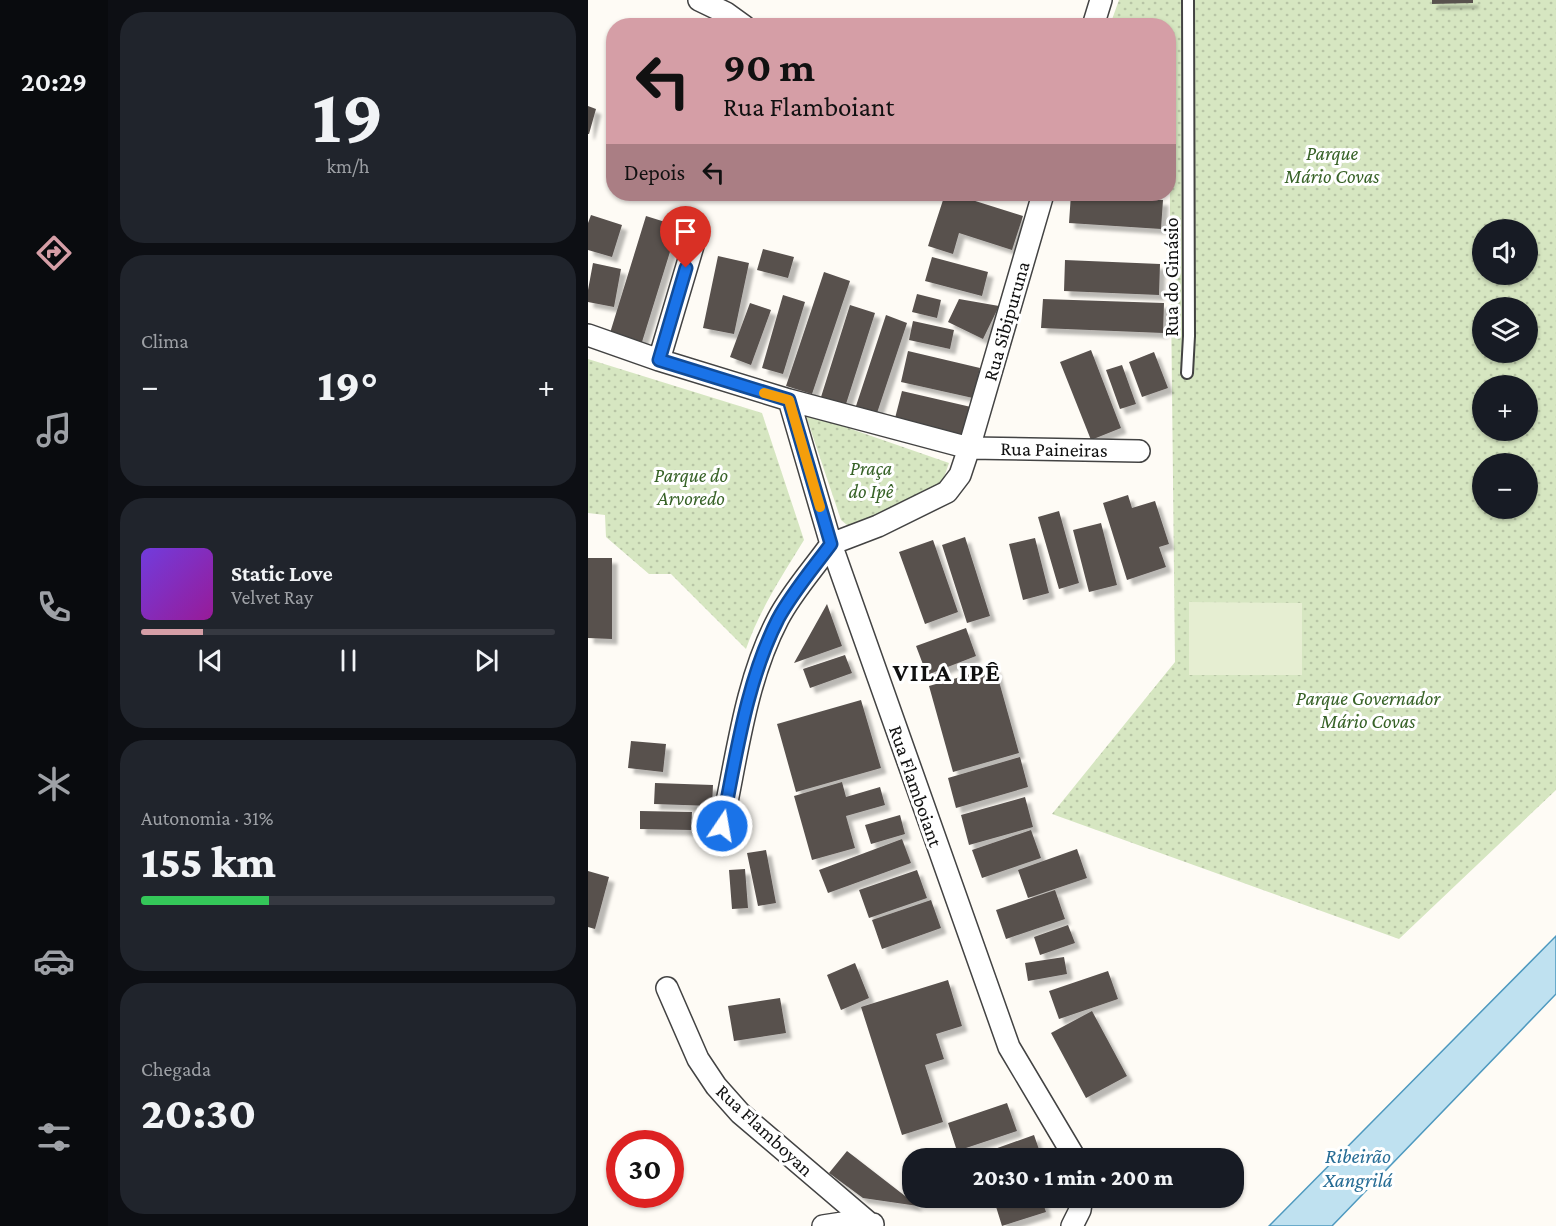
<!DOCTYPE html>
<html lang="pt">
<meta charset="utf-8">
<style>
body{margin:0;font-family:"Crimson Pro",serif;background:#20242c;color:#f1f3f6;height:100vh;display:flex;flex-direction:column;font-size:22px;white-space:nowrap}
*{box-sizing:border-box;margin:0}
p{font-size:20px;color:#9ea1a6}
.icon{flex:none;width:33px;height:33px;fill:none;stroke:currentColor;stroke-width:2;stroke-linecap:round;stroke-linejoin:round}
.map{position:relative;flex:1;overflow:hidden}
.panel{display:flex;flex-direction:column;gap:12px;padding:12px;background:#0d0f14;width:480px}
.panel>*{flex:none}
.banner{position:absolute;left:18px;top:18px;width:570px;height:183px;border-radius:24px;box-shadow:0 2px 4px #0004;background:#d59ea6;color:#111;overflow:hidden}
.buttons{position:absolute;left:884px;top:219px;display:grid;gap:12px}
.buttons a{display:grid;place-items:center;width:66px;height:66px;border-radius:50%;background:#171b24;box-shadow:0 2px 4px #0004;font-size:30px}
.speed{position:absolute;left:18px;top:1130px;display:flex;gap:12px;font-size:30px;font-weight:700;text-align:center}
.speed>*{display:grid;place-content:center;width:78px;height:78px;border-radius:50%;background:#171b24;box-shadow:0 2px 4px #0004;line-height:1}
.speed .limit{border:9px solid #d22;background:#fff;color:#111}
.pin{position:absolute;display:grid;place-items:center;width:51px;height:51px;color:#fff;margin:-62px -26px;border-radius:50% 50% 50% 0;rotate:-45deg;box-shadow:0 0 6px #0007}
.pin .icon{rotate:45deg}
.me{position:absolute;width:66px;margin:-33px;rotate:12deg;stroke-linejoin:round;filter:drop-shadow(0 0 4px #0008)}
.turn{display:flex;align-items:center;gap:21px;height:126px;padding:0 18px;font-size:27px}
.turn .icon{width:78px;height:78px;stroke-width:2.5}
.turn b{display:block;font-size:42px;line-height:51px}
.then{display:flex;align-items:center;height:57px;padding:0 18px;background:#0003;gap:12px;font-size:22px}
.big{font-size:45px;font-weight:800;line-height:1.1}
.panel .widget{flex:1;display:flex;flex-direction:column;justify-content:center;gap:9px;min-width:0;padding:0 21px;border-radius:24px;background:#20242c}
.panel .dial{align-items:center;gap:0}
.dial b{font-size:78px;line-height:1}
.song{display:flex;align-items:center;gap:18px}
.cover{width:72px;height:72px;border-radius:9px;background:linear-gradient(135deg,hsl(260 70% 55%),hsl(300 70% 35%))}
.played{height:6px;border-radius:3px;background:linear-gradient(90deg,#d59ea6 15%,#363941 15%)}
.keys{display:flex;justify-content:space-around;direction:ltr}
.heat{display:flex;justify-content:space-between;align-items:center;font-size:33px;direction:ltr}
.charge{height:9px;border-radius:4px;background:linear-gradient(90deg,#34c759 31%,#363941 0)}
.trip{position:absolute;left:314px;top:1148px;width:342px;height:60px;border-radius:24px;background:#171b24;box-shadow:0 2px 4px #0004;font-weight:800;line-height:60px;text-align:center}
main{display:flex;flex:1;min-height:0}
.tab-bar{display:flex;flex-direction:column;width:108px;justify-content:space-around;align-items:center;background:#090b0e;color:#9ea1a6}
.tab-bar .icon{width:42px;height:42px}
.tab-bar .on{color:#d59ea6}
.tab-bar b{font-size:27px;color:#f1f3f6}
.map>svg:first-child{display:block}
.grass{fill:url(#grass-dots);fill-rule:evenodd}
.pitch{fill:#e6eed2}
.water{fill:#bfe1f0;stroke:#4e99bf;stroke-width:1.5}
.building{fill:#58514e;filter:url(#shadow)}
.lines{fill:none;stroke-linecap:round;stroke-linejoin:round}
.service-casing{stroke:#434343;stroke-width:14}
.minor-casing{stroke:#434343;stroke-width:24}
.service{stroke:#fff;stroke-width:10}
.minor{stroke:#fff;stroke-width:21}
.route-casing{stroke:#114b97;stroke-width:15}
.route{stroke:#1a73e8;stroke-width:10}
.slow{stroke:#f59e0b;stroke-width:10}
.labels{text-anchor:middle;stroke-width:6;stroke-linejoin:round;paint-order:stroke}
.park-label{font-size:20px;font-style:italic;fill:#376227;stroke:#fff}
.street-label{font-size:20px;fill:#101010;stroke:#fff}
.water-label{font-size:21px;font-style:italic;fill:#266c95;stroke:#fff}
.district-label{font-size:26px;font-weight:bold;letter-spacing:1.5px;fill:#101010;stroke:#fff}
</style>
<main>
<nav class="tab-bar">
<b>20:29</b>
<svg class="icon on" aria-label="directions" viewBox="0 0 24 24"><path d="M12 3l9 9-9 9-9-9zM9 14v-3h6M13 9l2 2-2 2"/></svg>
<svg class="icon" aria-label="music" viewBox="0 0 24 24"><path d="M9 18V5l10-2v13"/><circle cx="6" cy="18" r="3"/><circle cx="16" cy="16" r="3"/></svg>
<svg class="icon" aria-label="phone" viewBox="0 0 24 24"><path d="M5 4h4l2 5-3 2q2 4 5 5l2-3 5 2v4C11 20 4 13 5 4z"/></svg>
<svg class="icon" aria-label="climate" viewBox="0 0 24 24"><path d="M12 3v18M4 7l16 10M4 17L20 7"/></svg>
<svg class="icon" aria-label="car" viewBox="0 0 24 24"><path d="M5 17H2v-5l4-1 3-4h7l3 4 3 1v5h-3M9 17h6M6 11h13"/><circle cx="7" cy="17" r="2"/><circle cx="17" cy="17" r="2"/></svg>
<svg class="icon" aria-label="filters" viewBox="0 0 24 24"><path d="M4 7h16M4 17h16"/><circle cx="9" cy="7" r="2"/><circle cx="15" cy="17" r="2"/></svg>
</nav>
<section class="panel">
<div class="widget dial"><b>19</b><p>km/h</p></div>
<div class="widget"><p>Clima</p>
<div class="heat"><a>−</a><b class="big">19°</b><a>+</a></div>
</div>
<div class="widget">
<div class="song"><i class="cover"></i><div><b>Static Love</b><p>Velvet Ray</p></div></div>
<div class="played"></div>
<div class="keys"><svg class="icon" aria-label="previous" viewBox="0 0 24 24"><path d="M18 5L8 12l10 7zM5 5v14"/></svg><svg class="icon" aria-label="pause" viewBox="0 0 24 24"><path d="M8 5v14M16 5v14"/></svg><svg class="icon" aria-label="next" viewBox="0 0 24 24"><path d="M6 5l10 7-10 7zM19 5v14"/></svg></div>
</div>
<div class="widget"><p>Autonomia · 31%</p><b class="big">155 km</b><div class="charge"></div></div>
<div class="widget"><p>Chegada</p><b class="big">20:30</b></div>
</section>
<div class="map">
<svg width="968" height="1226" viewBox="0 0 968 1226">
<defs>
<pattern id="grass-dots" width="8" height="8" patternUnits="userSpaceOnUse" patternTransform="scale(1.5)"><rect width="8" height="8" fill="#d6e6c1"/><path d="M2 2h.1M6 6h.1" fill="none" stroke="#b7c4a5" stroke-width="1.8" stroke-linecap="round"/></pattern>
<filter id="shadow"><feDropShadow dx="5.5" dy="5.5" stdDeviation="1.5" flood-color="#0004"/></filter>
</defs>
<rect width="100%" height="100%" fill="#fefbf5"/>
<path class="grass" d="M531 0H968V790L811 939 464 814 587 662 580 26 522 25ZM894 230H939V274H894ZM894 308H939V352H894ZM894 386H939V430H894ZM894 464H939V508H894Z
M0 359 174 413 216 540C194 576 172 609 158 649L83 574H61L18 537 17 515 0 513Z
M217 413 361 463 354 483 348 492 265 526 259 525 253 520Z"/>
<path class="pitch" d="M601 602 714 603V675H601Z"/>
<path class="water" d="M968 936V994L744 1226H681Z"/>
<path class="building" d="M844 0H885V3L844 4Z
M0 106 8 109 1 134H0Z
M357 194H365L435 216 424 250 371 233 365 254 340 246Z
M483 194 575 200 573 229 481 223Z
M3 215 34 225 24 257 0 250V223Z
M58 216 90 226 54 342 22 333Z
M175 249 206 257 200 278 169 270Z
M130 256 161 263 146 334 115 328Z
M344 257 400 272 394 296 337 281Z
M477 260 572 264 571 295 476 291Z
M5 263 33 269 26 307 0 302V290Z
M236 272 262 281 224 394 198 386Z
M329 294 353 300 349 318 324 312Z
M195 295 217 302 195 374 174 368Z
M371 299 411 306 395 339 360 322Z
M455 299 576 303 575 333 453 328Z
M162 303 183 310 163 365 142 357Z
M262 305 287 313 258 404 233 397Z
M298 315 319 323 288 416 267 409Z
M325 321 366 330 362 349 321 340Z
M503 350 533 428 503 440 472 362Z
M320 351 392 368 385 398 313 382Z
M566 352 580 388 554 397 541 362Z
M534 365 548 404 532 409 518 370Z
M314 391 383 407 376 438 306 422Z
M540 495 544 508 567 501 581 544 571 547 578 567 539 580 515 503Z
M471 511 491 583 471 589 450 517Z
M513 523 529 585 501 592 485 530Z
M377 537 402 616 379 623 354 545Z
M447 538 461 593 435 600 421 544Z
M345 540 370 612 337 624 311 552Z
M0 558H24V639L0 638Z
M239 604 254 646 206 663Z
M378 628 388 656 339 675 328 646Z
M257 655 264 673 222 688 215 669Z
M407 667 431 753 365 772 341 686Z
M273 700 293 768 208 792 189 724Z
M43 741 78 744 75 772 40 768Z
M432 757 440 787 368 808 360 778Z
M254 782 258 797 292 787 297 805 258 816 267 848 224 860 206 796Z
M67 783 125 785 124 806 66 804Z
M437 797 445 827 381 845 373 815Z
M52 811 104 812 103 830 52 829Z
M312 815 317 834 283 844 277 825Z
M443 830 453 858 394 878 384 850Z
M314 839 323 863 240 893 231 870Z
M489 849 499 878 440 898 430 870Z
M178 850 188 903 170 906 159 853Z
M157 869 160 908 144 909 141 870Z
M329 870 339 898 281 918 271 890Z
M0 871 21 877 7 929 0 927Z
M467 890 477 919 418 939 408 910Z
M343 900 353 928 294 949 284 920Z
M480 925 487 943 452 955 446 937Z
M476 957 479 974 440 981 437 963Z
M267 963 281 998 253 1010 239 975Z
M520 971 530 999 471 1019 461 991Z
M360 980 374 1026 348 1034 356 1059 337 1065 355 1122 314 1135 273 1007Z
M192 998 198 1033 146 1041 140 1006Z
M504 1011 539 1076 498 1098 463 1033Z
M419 1103 429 1131 369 1151 360 1123Z
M446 1135 454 1158H388L387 1156Z
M259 1151 330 1206 275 1198 241 1173Z
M405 1197H453L458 1212 414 1226Z"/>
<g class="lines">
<g class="service-casing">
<path id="service" d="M599 373 601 336 600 0"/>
</g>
<g class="minor-casing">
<path id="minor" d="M111 0 138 13 156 26
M505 26 513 0
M0 335 71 360 201 400 381 448 551 451
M71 360 110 229
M201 400 243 544 421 1047 487 1158
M243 544 290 526 359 492 372 475 381 448 455 194
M134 826C149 757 157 682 190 619 204 592 226 568 243 544
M79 988 110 1059 128 1086 152 1113 281 1223
M235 1226 261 1222 285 1224
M484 1226 492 1210 494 1197"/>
</g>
<use href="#service" class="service"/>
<use href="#minor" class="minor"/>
</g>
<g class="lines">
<g class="route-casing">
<path id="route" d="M98 268 71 360 201 400 243 544C226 567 204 593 190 619 158 682 148 757 134 826"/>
</g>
<use href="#route" class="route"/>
<path class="slow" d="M176 393 201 400 232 507"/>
</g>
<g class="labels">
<g class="park-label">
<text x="744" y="160">Parque<tspan x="744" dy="23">Mário Covas</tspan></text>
<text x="283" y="475">Praça<tspan x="283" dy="23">do Ipê</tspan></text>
<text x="103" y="482">Parque do<tspan x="103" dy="23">Arvoredo</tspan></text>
<text x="780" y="705">Parque Governador<tspan x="780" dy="23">Mário Covas</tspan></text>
</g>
<g class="street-label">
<text transform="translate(583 277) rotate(-90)" y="7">Rua do Ginásio</text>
<text transform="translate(418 321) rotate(-74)" y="7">Rua Sibipuruna</text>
<text transform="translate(466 449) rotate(1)" y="7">Rua Paineiras</text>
<text transform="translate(328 786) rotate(71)" y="7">Rua Flamboiant</text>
<text transform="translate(177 1130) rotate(43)" y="7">Rua Flamboyan</text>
</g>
<g class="water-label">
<text x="770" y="1163">Ribeirão<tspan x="770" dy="24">Xangrilá</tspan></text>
</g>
<g class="district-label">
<text x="359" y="681">VILA IPÊ</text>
</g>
</g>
</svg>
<div class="buttons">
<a><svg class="icon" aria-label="sound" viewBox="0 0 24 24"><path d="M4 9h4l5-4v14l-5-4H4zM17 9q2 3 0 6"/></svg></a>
<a><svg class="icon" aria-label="layers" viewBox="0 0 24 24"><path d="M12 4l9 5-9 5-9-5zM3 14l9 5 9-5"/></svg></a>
<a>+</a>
<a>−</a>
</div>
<div class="speed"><div class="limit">30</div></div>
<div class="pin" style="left:98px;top:268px;background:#d93025"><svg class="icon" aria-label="arrive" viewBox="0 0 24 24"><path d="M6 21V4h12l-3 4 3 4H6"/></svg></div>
<svg class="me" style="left:134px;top:826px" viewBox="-20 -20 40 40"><circle r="17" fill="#1a73e8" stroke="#fff" stroke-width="3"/><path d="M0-11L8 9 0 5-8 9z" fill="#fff"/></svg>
<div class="trip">20:30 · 1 min · 200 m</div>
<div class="banner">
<div class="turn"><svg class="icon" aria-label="left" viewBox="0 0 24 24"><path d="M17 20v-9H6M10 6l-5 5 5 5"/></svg><div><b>90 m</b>Rua Flamboiant</div></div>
<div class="then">Depois<svg class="icon" aria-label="left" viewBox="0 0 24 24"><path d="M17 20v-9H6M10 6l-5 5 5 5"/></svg></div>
</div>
</div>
</main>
